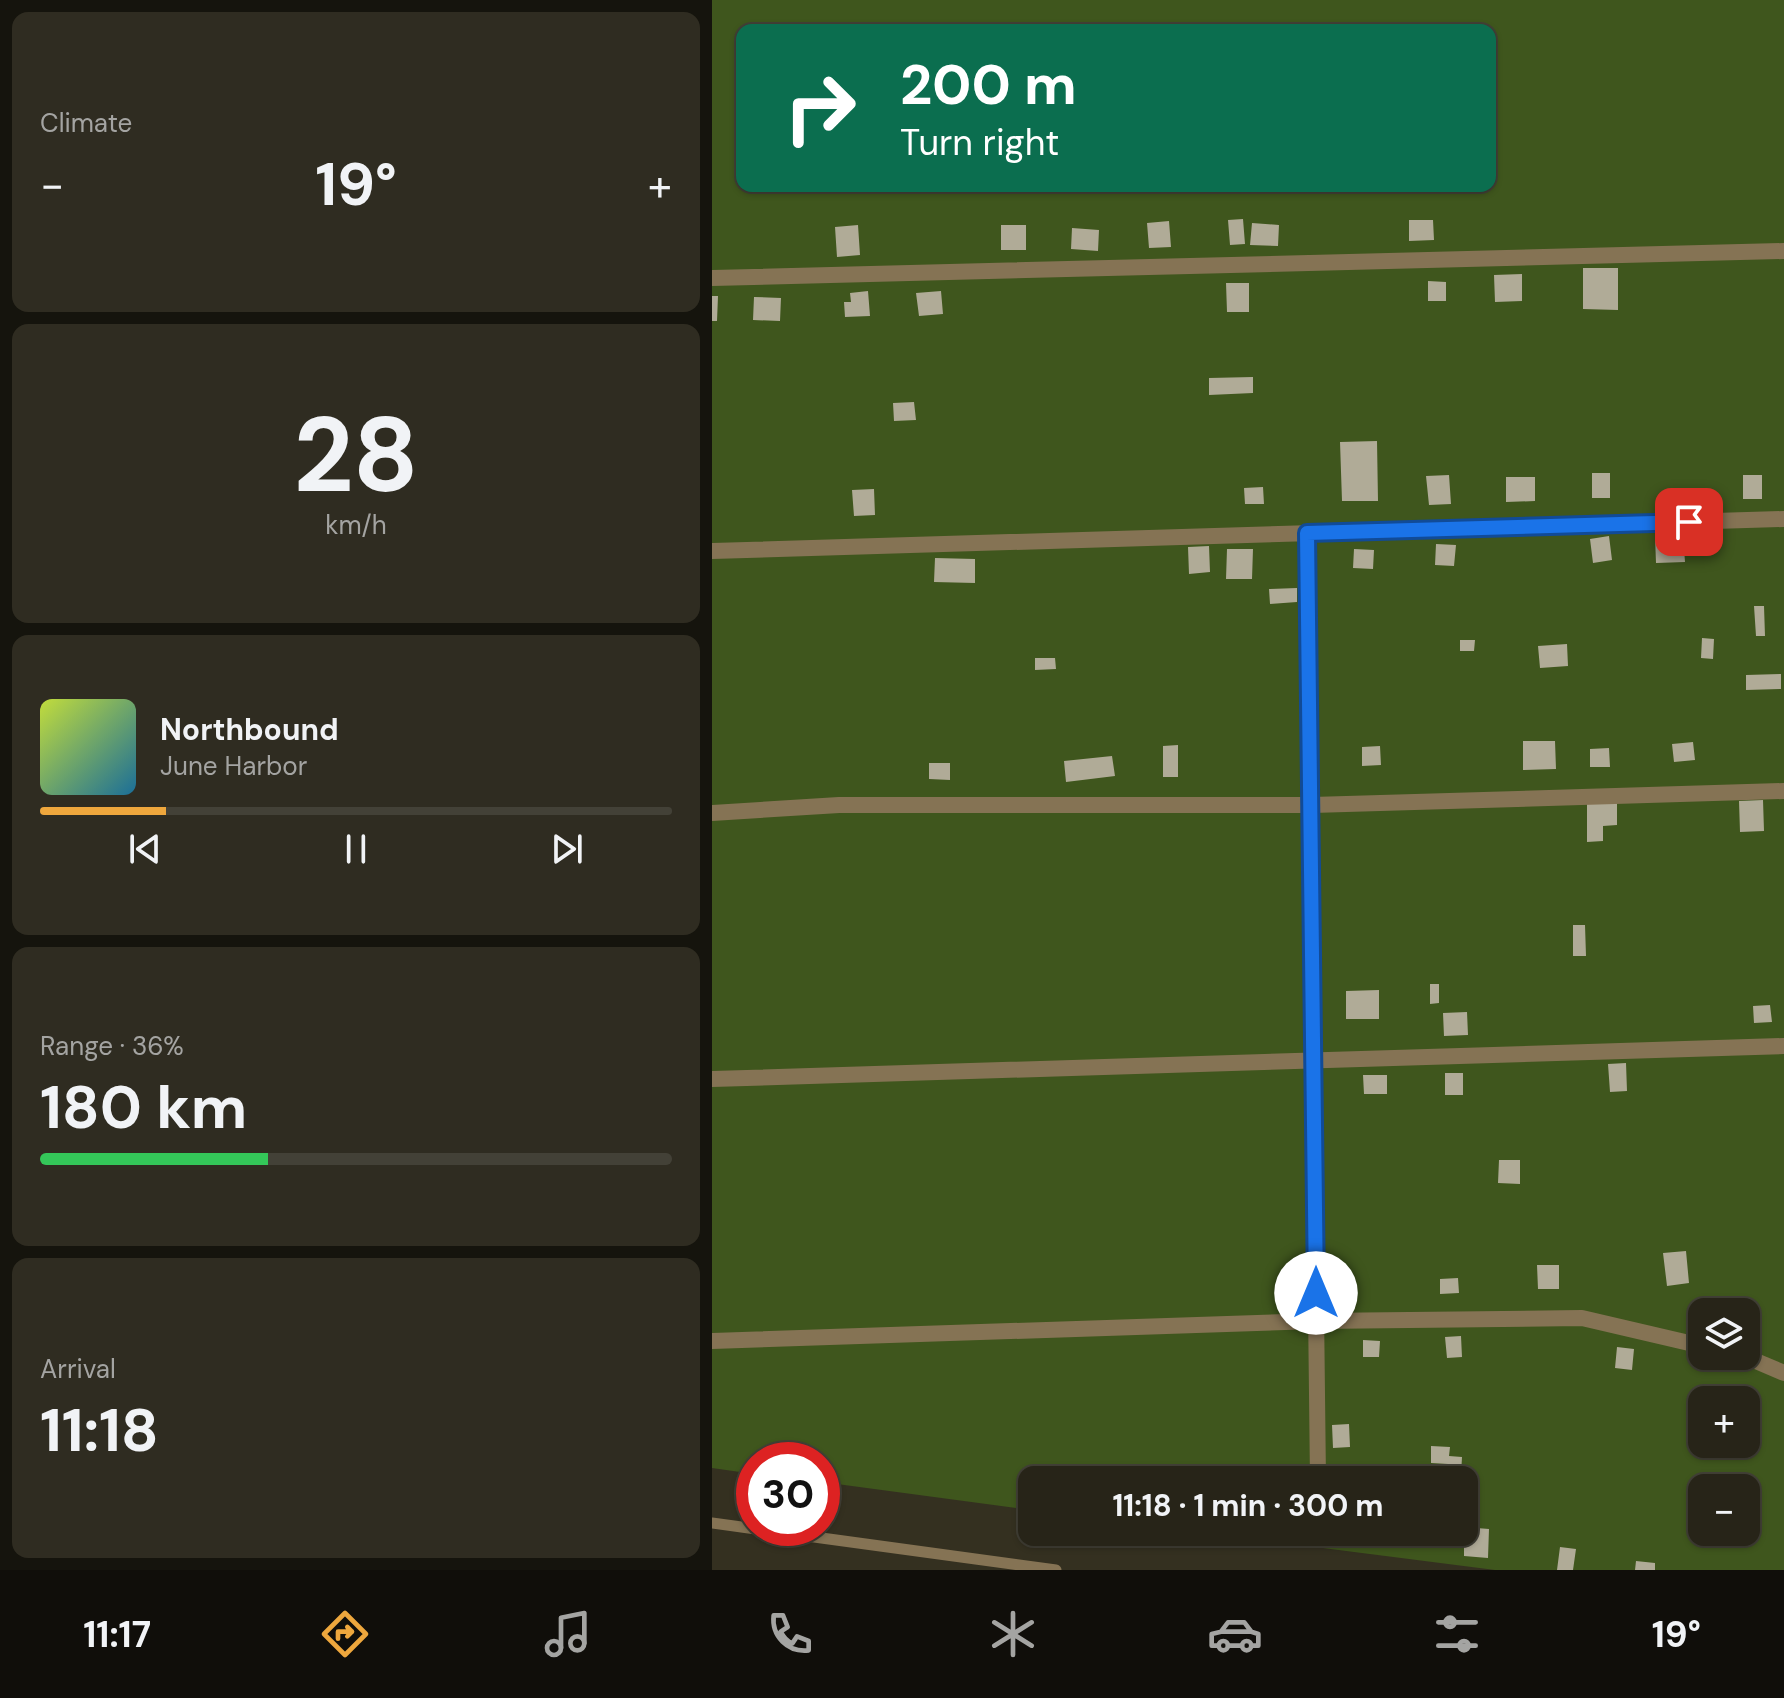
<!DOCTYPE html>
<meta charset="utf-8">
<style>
body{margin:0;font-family:"DM Sans",sans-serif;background:#2f2c21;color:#f1f3f6;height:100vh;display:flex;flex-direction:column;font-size:30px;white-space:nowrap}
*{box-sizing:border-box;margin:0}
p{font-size:26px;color:#a4a4a2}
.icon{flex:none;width:44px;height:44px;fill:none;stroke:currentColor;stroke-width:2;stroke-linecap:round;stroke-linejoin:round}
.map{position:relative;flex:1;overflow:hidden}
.details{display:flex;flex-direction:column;gap:12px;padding:12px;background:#15140d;width:712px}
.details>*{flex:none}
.banner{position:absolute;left:24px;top:24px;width:760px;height:168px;border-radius:16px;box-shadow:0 2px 6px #0004,0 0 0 2px #434137;background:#0b6e4f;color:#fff;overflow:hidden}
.buttons{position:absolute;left:976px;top:1298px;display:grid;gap:16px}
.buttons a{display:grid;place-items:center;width:72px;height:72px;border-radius:16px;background:#272418;box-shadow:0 2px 6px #0004,0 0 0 2px #434137;font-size:40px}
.speed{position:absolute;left:24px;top:1442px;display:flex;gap:16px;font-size:40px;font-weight:700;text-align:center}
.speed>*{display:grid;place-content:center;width:104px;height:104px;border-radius:50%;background:#272418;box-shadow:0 2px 6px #0004,0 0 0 2px #434137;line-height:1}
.speed .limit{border:12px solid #d22;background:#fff;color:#111}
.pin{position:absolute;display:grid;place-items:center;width:68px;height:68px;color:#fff;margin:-34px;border-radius:16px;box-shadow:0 4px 12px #0006}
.me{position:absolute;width:88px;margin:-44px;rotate:0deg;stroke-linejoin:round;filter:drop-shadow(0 0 6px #0008)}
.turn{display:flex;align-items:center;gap:28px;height:168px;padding:0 32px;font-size:36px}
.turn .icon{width:104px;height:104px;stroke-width:2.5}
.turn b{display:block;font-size:56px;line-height:68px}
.big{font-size:60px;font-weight:700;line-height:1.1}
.details .tile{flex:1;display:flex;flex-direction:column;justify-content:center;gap:12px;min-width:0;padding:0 28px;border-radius:16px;background:#2f2c21}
.details .dial{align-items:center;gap:0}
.dial b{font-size:104px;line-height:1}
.song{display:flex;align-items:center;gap:24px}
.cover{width:96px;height:96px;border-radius:12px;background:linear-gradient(135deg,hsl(70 70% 55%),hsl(200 70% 35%))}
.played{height:8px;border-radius:4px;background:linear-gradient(90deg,#eea73d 20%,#434137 20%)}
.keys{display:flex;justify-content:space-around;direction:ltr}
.heat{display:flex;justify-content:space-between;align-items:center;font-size:44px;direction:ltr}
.charge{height:12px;border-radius:6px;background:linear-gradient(90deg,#34c759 36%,#434137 0)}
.trip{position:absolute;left:306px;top:1466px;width:460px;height:80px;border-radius:16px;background:#272418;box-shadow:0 2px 6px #0004,0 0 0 2px #434137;font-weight:700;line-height:80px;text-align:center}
.menu{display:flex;height:128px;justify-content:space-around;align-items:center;background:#100e0a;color:#a4a4a2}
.menu .icon{width:56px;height:56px}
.menu .selected{color:#eea73d}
.menu b{font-size:36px;color:#f1f3f6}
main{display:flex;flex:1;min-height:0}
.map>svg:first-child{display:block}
.green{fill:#3f561d;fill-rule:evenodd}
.building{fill:#b0ab97}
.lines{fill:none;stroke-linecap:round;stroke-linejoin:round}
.lane{stroke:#857354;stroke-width:11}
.street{stroke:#857354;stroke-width:16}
.route-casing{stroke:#114b97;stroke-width:20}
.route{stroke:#1a73e8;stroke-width:14}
</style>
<main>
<section class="details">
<div class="tile"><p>Climate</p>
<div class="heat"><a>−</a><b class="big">19°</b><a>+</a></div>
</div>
<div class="tile dial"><b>28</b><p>km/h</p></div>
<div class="tile">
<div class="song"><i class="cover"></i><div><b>Northbound</b><p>June Harbor</p></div></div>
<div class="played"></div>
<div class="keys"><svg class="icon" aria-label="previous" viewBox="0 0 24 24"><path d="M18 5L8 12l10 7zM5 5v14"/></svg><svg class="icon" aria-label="pause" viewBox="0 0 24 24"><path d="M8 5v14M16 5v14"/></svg><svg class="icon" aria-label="next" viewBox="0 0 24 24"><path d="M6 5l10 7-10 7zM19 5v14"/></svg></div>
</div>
<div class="tile"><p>Range · 36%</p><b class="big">180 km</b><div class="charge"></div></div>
<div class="tile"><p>Arrival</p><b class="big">11:18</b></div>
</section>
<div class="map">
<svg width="1072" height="1570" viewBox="0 0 1072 1570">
<rect width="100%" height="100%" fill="#343020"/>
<path class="green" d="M0 0H1072V1570H783L485 1532H752V1480H320V1510L110 1482V1460H42V1474L0 1468ZM30 30H778V186H30ZM990 1312H1034V1356H990ZM990 1400H1034V1444H990ZM990 1488H1034V1532H990Z"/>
<path class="building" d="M367 25H390V30H367Z
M531 219 533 244 518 245 516 220Z
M697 220H721L722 240 697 241Z
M457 221 459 247 437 248 435 223Z
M540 223 567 225 566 246 538 245Z
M146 225 148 255 125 257 123 227Z
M289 225H314V250H289Z
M360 228 387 230 386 251 359 249Z
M871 268H906V310L871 309Z
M810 274V301L783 302 782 275Z
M716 281 734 282V301H716Z
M514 283H537V312H515Z
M156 291 158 316 133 317 132 302H139L138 293Z
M229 291 231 314 207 316 204 293Z
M0 296H6L5 321H0Z
M42 297 69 298 68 321 41 320Z
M541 377V393L497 395V378Z
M202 402 204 420 182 421 181 403Z
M665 441 666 501H630L628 442Z
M880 473H898V498H880Z
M737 475 739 504 717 505 714 476Z
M1031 475H1050V499H1031Z
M794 477H823V501L794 502Z
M551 487 552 504H533L532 488Z
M162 489 163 515 142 516 140 490Z
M971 535 973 562 944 563 943 536Z
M897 536 900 560 881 563 878 539Z
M724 544 744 545 742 566 723 565Z
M497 546 498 572 477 574 476 547Z
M515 549H541L540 579H514Z
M642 549 662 550 661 569 641 568Z
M223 558 263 559V583L222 582Z
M585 588V602L558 604 557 589Z
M1042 606H1052L1053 636H1044Z
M990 638 1002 639 1001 659 989 658Z
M748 640H763L762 651H748Z
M855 644 856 666 828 668 826 646Z
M323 658H343L344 669 323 670Z
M1069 674V689L1034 690V675Z
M811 741H843L844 769 811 770Z
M981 742 983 760 962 762 960 744Z
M466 745V777H451V746Z
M668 746 669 765 650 766V747Z
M897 748 898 767H878V749Z
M400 756 403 776 354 782 352 761Z
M217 763H238V780L217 779Z
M1051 800 1052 831 1028 832 1027 801Z
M875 803H905V825L891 826V841L875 842Z
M861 925H873L874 956H861Z
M718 984H727V1003L718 1004Z
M667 990V1019H634V991Z
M1058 1005 1060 1022 1042 1023 1041 1006Z
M755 1012 756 1035 732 1036 731 1013Z
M914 1063 915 1091 898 1092 896 1064Z
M733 1073H751V1095H733Z
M651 1075H675V1094H652Z
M787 1160H808V1184L786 1183Z
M974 1251 977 1283 955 1286 951 1253Z
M825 1265H847V1289H826Z
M746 1278 747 1293 728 1294V1279Z
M749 1336 750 1357 735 1358 733 1337Z
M651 1340 668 1341 667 1357H651Z
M905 1347 922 1349 920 1370 903 1368Z
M637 1424 638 1447 621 1448 620 1425Z
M719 1446 738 1447 737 1456 750 1457 749 1475 736 1474V1464L719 1463Z
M752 1527 777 1529 776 1558 752 1556V1542H747Z
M660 1532H682L680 1544 659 1541Z
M848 1547 864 1549 861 1570H845Z
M924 1561 943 1563V1570H923Z"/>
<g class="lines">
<path class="lane" d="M0 1523 344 1570"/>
<path class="street" d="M0 278 1072 251
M595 533 606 1480
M0 551 1072 519
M0 813 127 805H600L1072 791
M0 1079 1072 1046
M0 1341 604 1321 870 1318 990 1346
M1032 1356 1072 1373
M607 1532V1540"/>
</g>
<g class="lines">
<g class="route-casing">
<path id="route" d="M604 1293 595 533 977 522"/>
</g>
<use href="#route" class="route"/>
</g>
</svg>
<div class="buttons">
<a><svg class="icon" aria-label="layers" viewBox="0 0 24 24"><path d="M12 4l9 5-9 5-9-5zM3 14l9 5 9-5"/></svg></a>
<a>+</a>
<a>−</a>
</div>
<div class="speed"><div class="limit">30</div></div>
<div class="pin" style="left:977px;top:522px;background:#d93025"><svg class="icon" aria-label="arrive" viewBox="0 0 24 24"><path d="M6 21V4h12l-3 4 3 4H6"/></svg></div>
<svg class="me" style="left:604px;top:1293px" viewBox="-20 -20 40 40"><circle r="19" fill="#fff"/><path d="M0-13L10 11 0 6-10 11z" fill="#1a73e8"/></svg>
<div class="trip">11:18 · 1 min · 300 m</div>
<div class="banner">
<div class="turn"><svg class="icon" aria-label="right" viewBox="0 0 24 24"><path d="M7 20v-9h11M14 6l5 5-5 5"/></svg><div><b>200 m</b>Turn right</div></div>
</div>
</div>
</main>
<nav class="menu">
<b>11:17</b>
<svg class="icon selected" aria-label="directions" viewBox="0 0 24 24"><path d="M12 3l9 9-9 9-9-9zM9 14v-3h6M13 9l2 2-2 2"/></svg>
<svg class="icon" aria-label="music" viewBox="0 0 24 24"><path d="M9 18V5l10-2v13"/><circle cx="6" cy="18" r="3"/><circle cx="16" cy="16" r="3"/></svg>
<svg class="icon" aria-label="phone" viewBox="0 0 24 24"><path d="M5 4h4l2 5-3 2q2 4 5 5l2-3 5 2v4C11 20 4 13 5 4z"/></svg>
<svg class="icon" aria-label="climate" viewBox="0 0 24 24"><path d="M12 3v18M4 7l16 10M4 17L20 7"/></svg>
<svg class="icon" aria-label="car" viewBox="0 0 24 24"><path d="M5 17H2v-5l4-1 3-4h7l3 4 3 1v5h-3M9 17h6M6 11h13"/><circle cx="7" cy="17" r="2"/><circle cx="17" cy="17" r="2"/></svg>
<svg class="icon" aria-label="filters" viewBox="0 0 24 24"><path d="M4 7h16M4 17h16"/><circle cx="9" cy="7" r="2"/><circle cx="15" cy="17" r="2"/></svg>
<b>19°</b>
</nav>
